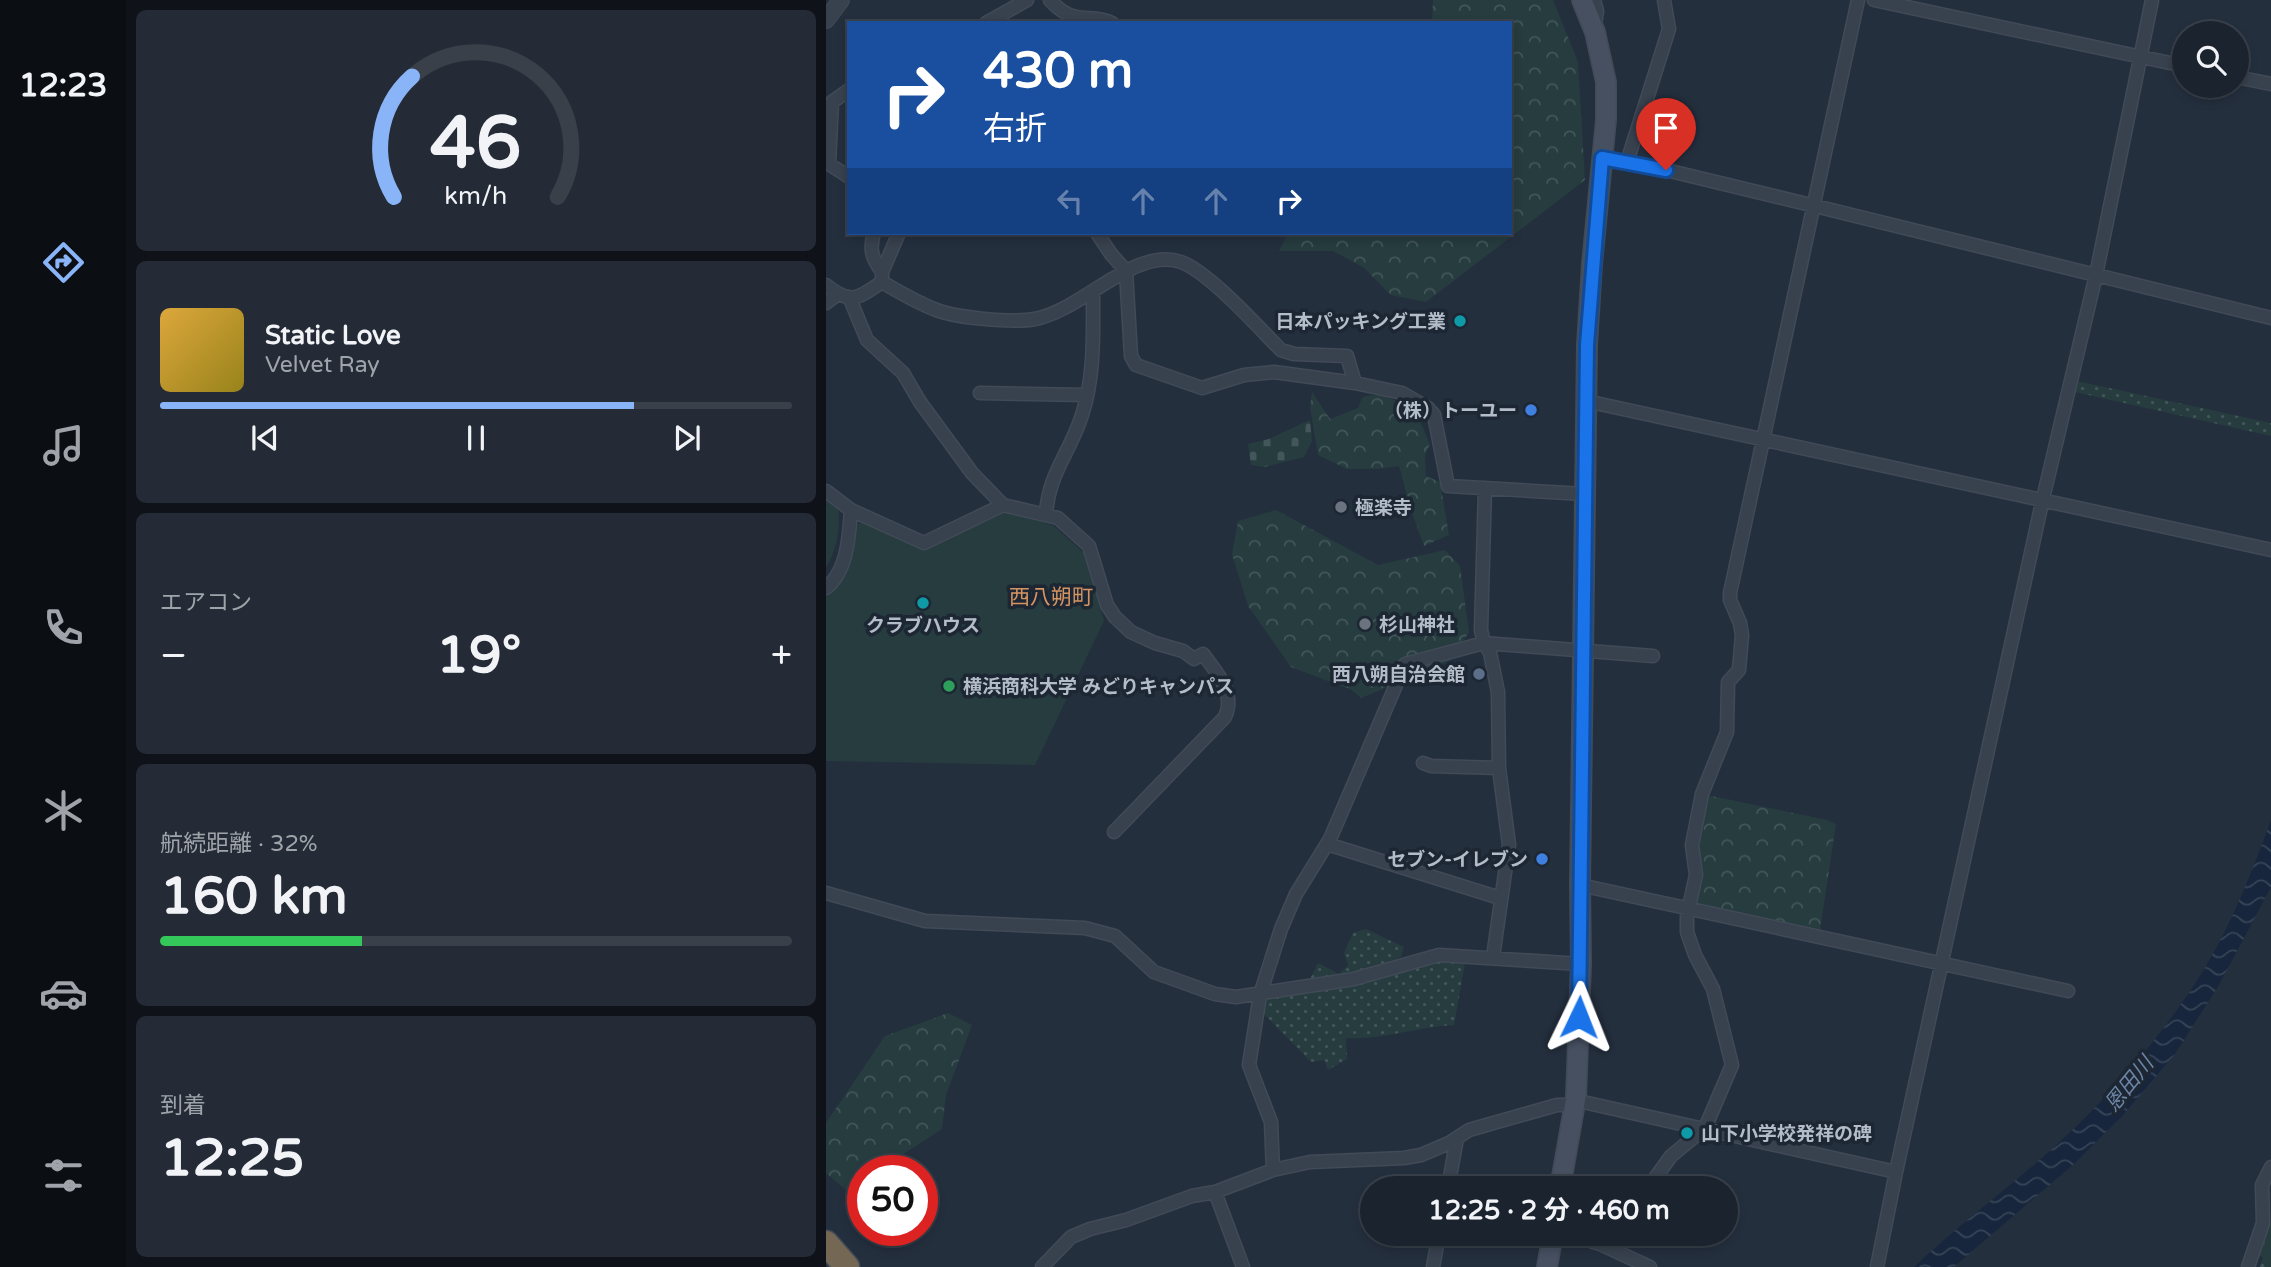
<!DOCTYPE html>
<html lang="ja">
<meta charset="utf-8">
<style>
body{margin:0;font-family:"Varela Round","Noto Sans JP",sans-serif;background:#242b36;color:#f1f3f6;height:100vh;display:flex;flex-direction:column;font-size:26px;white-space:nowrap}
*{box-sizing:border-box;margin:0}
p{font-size:23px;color:#a0a4aa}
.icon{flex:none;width:38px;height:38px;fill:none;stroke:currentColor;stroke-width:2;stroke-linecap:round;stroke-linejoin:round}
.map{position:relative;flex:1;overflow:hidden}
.drawer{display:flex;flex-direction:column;gap:10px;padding:10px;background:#0f1319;width:700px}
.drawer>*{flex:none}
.hud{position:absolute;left:21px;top:21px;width:665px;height:214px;border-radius:0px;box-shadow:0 4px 10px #0003,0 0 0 2px #39404a;background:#1a4fa0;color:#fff;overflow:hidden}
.tools{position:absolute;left:1346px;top:21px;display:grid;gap:14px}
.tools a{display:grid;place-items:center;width:77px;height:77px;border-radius:50%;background:#1b232e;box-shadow:0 4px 10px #0003,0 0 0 2px #39404a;font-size:35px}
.speed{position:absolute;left:21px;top:1155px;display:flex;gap:14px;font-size:35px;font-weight:700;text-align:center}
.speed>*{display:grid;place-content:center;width:91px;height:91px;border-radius:50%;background:#1b232e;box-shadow:0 4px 10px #0003,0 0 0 2px #39404a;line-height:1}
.speed .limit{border:10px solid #d22;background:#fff;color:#111}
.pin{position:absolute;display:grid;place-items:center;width:60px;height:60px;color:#fff;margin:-72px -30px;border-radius:50% 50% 50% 0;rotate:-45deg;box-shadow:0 0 7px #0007}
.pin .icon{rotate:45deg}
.me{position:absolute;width:77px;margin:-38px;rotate:2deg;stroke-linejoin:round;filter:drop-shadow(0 0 5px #0008)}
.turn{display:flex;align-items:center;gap:24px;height:147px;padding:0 21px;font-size:32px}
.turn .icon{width:91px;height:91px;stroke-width:2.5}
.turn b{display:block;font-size:49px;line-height:60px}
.lanes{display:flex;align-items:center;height:66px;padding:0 21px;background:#0003;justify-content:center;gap:35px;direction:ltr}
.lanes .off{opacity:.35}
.big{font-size:52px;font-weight:700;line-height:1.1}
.drawer .widget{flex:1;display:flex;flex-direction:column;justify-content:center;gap:10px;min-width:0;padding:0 24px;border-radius:10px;background:#242b36}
.drawer .dial{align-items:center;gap:0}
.dial svg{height:182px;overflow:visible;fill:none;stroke:#39404a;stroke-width:7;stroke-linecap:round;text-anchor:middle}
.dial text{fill:#f1f3f6;stroke:none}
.song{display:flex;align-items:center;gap:21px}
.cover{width:84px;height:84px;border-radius:10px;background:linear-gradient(135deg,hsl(40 70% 55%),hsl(50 70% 35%))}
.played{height:7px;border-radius:4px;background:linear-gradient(90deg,#8ab4f8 75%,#39404a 75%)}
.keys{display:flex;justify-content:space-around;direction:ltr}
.heat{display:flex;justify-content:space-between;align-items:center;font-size:38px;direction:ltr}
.charge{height:10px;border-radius:5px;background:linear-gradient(90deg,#34c759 32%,#39404a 0)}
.trip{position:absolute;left:534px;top:1176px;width:378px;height:70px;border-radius:35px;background:#1b232e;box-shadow:0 4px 10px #0003,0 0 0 2px #39404a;font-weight:700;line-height:70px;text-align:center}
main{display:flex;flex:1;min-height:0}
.dock{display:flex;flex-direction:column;width:126px;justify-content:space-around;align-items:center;background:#0b0e12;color:#a0a4aa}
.dock .icon{width:49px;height:49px}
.dock .selected{color:#8ab4f8}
.dock b{font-size:32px;color:#f1f3f6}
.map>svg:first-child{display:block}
.green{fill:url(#green-dots)}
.forest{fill:url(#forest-crowns)}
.cemetery{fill:url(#cemetery-stones)}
.pitch{fill:#263c3f}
.water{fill:url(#water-waves)}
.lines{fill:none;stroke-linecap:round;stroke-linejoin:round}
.minor-casing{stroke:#414a57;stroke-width:15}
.tertiary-casing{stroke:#414a57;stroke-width:18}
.secondary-casing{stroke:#414a57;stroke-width:22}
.motorway-casing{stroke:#434c59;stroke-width:27}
.minor{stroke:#38414e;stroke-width:12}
.tertiary{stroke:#38414e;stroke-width:16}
.secondary{stroke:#465061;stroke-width:19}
.motorway{stroke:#746855;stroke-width:24}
.route-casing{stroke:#114b97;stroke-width:18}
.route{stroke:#1a73e8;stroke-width:12}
.culture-dot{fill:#0f9aa8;stroke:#1d2633;stroke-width:2.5}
.shop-dot{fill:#3f7fe0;stroke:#1d2633;stroke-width:2.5}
.worship-dot{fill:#6b7280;stroke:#1d2633;stroke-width:2.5}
.service-dot{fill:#5c6f8a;stroke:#1d2633;stroke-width:2.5}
.leisure-dot{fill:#2e9e5b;stroke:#1d2633;stroke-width:2.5}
.labels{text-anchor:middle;stroke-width:7;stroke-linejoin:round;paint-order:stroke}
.poi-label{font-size:19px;font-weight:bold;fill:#b4bcc9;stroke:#1d2633;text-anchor:end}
.neighbourhood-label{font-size:21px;fill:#d59563;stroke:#1d2633}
.water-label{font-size:21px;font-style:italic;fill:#6d86a8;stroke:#1d2633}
</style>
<main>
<nav class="dock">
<b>12:23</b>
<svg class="icon selected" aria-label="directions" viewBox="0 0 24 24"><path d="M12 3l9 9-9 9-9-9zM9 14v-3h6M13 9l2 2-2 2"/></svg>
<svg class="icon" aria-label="music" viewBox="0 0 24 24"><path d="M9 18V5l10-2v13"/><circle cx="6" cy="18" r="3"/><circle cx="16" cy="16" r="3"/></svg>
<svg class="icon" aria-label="phone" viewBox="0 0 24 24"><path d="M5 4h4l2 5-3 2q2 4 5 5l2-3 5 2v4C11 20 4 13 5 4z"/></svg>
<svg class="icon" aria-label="climate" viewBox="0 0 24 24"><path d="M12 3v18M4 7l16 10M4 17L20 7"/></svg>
<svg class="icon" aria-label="car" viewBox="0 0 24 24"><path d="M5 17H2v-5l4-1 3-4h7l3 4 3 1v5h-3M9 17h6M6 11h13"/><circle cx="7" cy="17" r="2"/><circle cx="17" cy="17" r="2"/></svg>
<svg class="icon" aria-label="filters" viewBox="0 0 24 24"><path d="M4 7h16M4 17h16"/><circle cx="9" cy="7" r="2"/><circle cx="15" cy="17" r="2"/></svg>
</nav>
<section class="drawer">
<div class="widget dial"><svg viewBox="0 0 100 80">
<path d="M14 69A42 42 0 1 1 86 69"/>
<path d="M14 69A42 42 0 0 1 22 16" stroke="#8ab4f8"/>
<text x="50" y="56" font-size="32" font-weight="700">46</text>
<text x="50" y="72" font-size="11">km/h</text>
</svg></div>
<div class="widget">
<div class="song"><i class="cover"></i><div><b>Static Love</b><p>Velvet Ray</p></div></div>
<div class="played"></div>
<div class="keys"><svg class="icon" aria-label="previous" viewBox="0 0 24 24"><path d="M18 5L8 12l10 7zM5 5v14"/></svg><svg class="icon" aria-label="pause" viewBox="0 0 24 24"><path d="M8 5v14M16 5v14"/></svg><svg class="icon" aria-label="next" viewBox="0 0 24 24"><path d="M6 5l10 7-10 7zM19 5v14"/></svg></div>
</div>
<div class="widget"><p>エアコン</p>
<div class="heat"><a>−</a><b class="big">19°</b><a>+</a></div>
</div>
<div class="widget"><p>航続距離 · 32%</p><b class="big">160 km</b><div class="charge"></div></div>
<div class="widget"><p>到着</p><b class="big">12:25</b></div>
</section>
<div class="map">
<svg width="1445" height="1267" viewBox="0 0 1445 1267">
<defs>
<pattern id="green-dots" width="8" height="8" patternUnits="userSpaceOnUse" patternTransform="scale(1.75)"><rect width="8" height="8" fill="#263c3f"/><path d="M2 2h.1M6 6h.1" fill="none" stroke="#435659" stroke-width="1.8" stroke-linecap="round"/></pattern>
<pattern id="forest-crowns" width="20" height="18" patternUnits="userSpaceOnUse" patternTransform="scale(1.75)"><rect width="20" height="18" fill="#263c3f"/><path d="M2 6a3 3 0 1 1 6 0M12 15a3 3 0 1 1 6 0" fill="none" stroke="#435659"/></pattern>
<pattern id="cemetery-stones" width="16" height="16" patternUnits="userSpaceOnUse" patternTransform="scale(1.75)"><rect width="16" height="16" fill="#263c3f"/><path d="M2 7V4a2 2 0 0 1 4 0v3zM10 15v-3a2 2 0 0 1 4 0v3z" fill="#435659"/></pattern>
<pattern id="water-waves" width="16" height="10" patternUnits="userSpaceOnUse" patternTransform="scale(1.75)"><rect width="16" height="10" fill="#17263c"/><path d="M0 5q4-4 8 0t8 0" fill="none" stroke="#364457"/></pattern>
</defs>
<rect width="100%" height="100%" fill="#242f3e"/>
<path class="green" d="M1251 381 1445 423V436L1249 392Z
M540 929 578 947 575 957 542 969 483 981 492 963 513 974 522 965 518 953 527 933Z
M614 961 639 963 628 1025C591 1027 557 1040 520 1038L521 1059 502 1070 498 1060 485 1062 436 1012 437 1000 541 983 601 963Z"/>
<path class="forest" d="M607 0H727L752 62 759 180 600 302 565 295 537 267 507 251H453L462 233H684V23H606Z
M486 392 504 419 532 408 536 398C553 389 580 404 591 418 597 426 600 436 604 444L599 456 600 476 614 482 623 535 598 546 585 510 573 466 551 469H521L492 455 484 407Z
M450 510 552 565 619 550 634 566 643 632 624 661 535 698 526 690 465 667 422 606 406 554 412 521Z
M881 795 1001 820 1010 824 994 930 869 904 875 872 873 847Z
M122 1013 146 1025 120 1095 116 1129 51 1171H37V1179L20 1190 0 1173V1123L59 1036Z"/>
<path class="cemetery" d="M484 420 486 441 478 457 438 467 425 465 422 444 443 439Z
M1445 1223V1267H1434L1437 1258 1431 1253Z"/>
<path class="pitch" d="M0 499 12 507C15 527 11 550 0 567Z
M182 511 228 526 259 554 278 621 209 765 0 761V596C21 577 27 551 32 524L42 517 102 542Z"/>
<path class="water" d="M1445 820V887L1393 985 1349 1054 1298 1114 1248 1164 1128 1267H1088C1132 1225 1180 1190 1226 1149 1281 1100 1338 1034 1377 971 1406 923 1426 872 1445 820Z"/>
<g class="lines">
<g class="minor-casing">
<path id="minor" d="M224 0C249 28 264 12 286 23
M768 0 771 11 769 25
M1048 0 1358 66
M160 23 201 0
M1410 77 1445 84
M776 158 840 170 989 206 1445 318
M801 162 843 29 838 0
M3 164 6 102 23 90
M3 164 23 177
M48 233C43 250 46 258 56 272
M271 233 285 254 300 271 305 356 310 365 376 388 418 375 448 372 529 383 576 393 602 408 608 415 622 486 758 494
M56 282C73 292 90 302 108 309 129 318 186 323 209 319 255 311 309 246 355 262 383 272 432 327 455 350L468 354 521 356 529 383
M0 285C25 305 31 299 56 282V272L73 233
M24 299 41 340 77 373 94 402 146 473 177 505 232 518 263 546 281 605 289 617 305 632 329 643 357 651 368 659 377 654C391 673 410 693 399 717L288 832
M0 303 12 294
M154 393 260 395
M760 401 1445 550
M659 488 655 630 658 643 827 656
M0 491 25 510 98 543 177 505
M220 515C222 474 244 453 256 415 269 376 267 333 267 292
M0 588C22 570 23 536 25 510
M597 763 605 766 673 768
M501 844 674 898
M754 885 1242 991
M0 893 99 921 259 928 289 936 328 972 389 994 410 997 528 979 613 955 755 964
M447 1170 445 1122 423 1065 434 995 455 929 470 894 504 839 579 664 658 643 664 653 672 692 673 768 683 845 667 957
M622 1188 631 1138
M822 1188 845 1156 879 1128 906 1065 887 989 869 955 861 932V916L870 875 866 845 876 794 901 732 902 682 913 670 916 635 914 623 904 600V593L1032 0
M389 1192 417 1267
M743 1234 774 1244 824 1267
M216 1267 245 1237 264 1229 300 1220 366 1196 389 1192 447 1170 484 1162 578 1158 595 1155 623 1143 643 1130 731 1105H748L757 1102 1070 1172
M607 1267 613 1234
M1051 1267 1070 1172 1215 507 1270 275 1326 0
M1422 1267 1437 1223 1436 1185 1445 1167"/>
</g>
<g class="tertiary-casing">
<path id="tertiary" d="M0 20 15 0"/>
</g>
<g class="secondary-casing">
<path id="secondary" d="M734 1188 750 1097 755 964 754 885 761 345 766 264 780 120V82L769 32 756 0
M721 1267 727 1234"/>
</g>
<g class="motorway-casing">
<path id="motorway" d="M0 1243 21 1267"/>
</g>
<use href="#minor" class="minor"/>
<use href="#tertiary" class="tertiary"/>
<use href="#secondary" class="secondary"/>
<use href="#motorway" class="motorway"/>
</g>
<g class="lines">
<g class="route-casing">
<path id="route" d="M753 1017 761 345 776 158 840 170"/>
</g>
<use href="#route" class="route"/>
</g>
<g class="culture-dot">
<circle cx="634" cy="321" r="7"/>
<circle cx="97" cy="603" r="7"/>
<circle cx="861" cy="1133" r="7"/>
</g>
<g class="shop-dot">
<circle cx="705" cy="410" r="7"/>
<circle cx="716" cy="859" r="7"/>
</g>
<g class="worship-dot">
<circle cx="515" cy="507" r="7"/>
<circle cx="539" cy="624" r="7"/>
</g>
<circle class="service-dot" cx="653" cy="674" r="7"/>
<circle class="leisure-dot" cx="123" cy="686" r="7"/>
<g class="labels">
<g class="poi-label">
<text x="620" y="328">日本パッキング工業</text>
<text x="691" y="417">（株）トーユー</text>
<text x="529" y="514" text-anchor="start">極楽寺</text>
<text x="553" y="631" text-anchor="start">杉山神社</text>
<text x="97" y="632" text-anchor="middle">クラブハウス</text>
<text x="639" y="681">西八朔自治会館</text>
<text x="137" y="693" text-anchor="start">横浜商科大学 みどりキャンパス</text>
<text x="702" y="866">セブン-イレブン</text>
<text x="875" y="1140" text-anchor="start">山下小学校発祥の碑</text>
</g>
<g class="neighbourhood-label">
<text x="225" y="604">西八朔町</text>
</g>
<g class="water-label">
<text transform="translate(1303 1084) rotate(-51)" y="7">恩田川</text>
</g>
</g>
</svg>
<div class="tools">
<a><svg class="icon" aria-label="search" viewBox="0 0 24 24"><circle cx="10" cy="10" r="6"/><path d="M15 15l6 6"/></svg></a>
</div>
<div class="speed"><div class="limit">50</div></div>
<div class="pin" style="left:840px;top:170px;background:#d93025"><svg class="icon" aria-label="arrive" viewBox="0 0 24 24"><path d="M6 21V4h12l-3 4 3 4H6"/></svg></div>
<svg class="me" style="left:753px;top:1017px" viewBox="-20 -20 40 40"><path d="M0-17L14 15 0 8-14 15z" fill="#1a73e8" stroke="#fff" stroke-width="4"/></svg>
<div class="trip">12:25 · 2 分 · 460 m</div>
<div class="hud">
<div class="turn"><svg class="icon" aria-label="right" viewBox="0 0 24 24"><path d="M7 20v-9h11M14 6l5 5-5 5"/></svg><div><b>430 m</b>右折</div></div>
<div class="lanes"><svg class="icon off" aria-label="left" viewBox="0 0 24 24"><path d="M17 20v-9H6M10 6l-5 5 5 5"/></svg><svg class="icon off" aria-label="ahead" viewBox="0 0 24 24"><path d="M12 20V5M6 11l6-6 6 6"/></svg><svg class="icon off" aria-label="ahead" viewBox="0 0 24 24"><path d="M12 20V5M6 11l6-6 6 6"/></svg><svg class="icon" aria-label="right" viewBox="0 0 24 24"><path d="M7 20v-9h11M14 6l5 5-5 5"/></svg></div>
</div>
</div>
</main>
